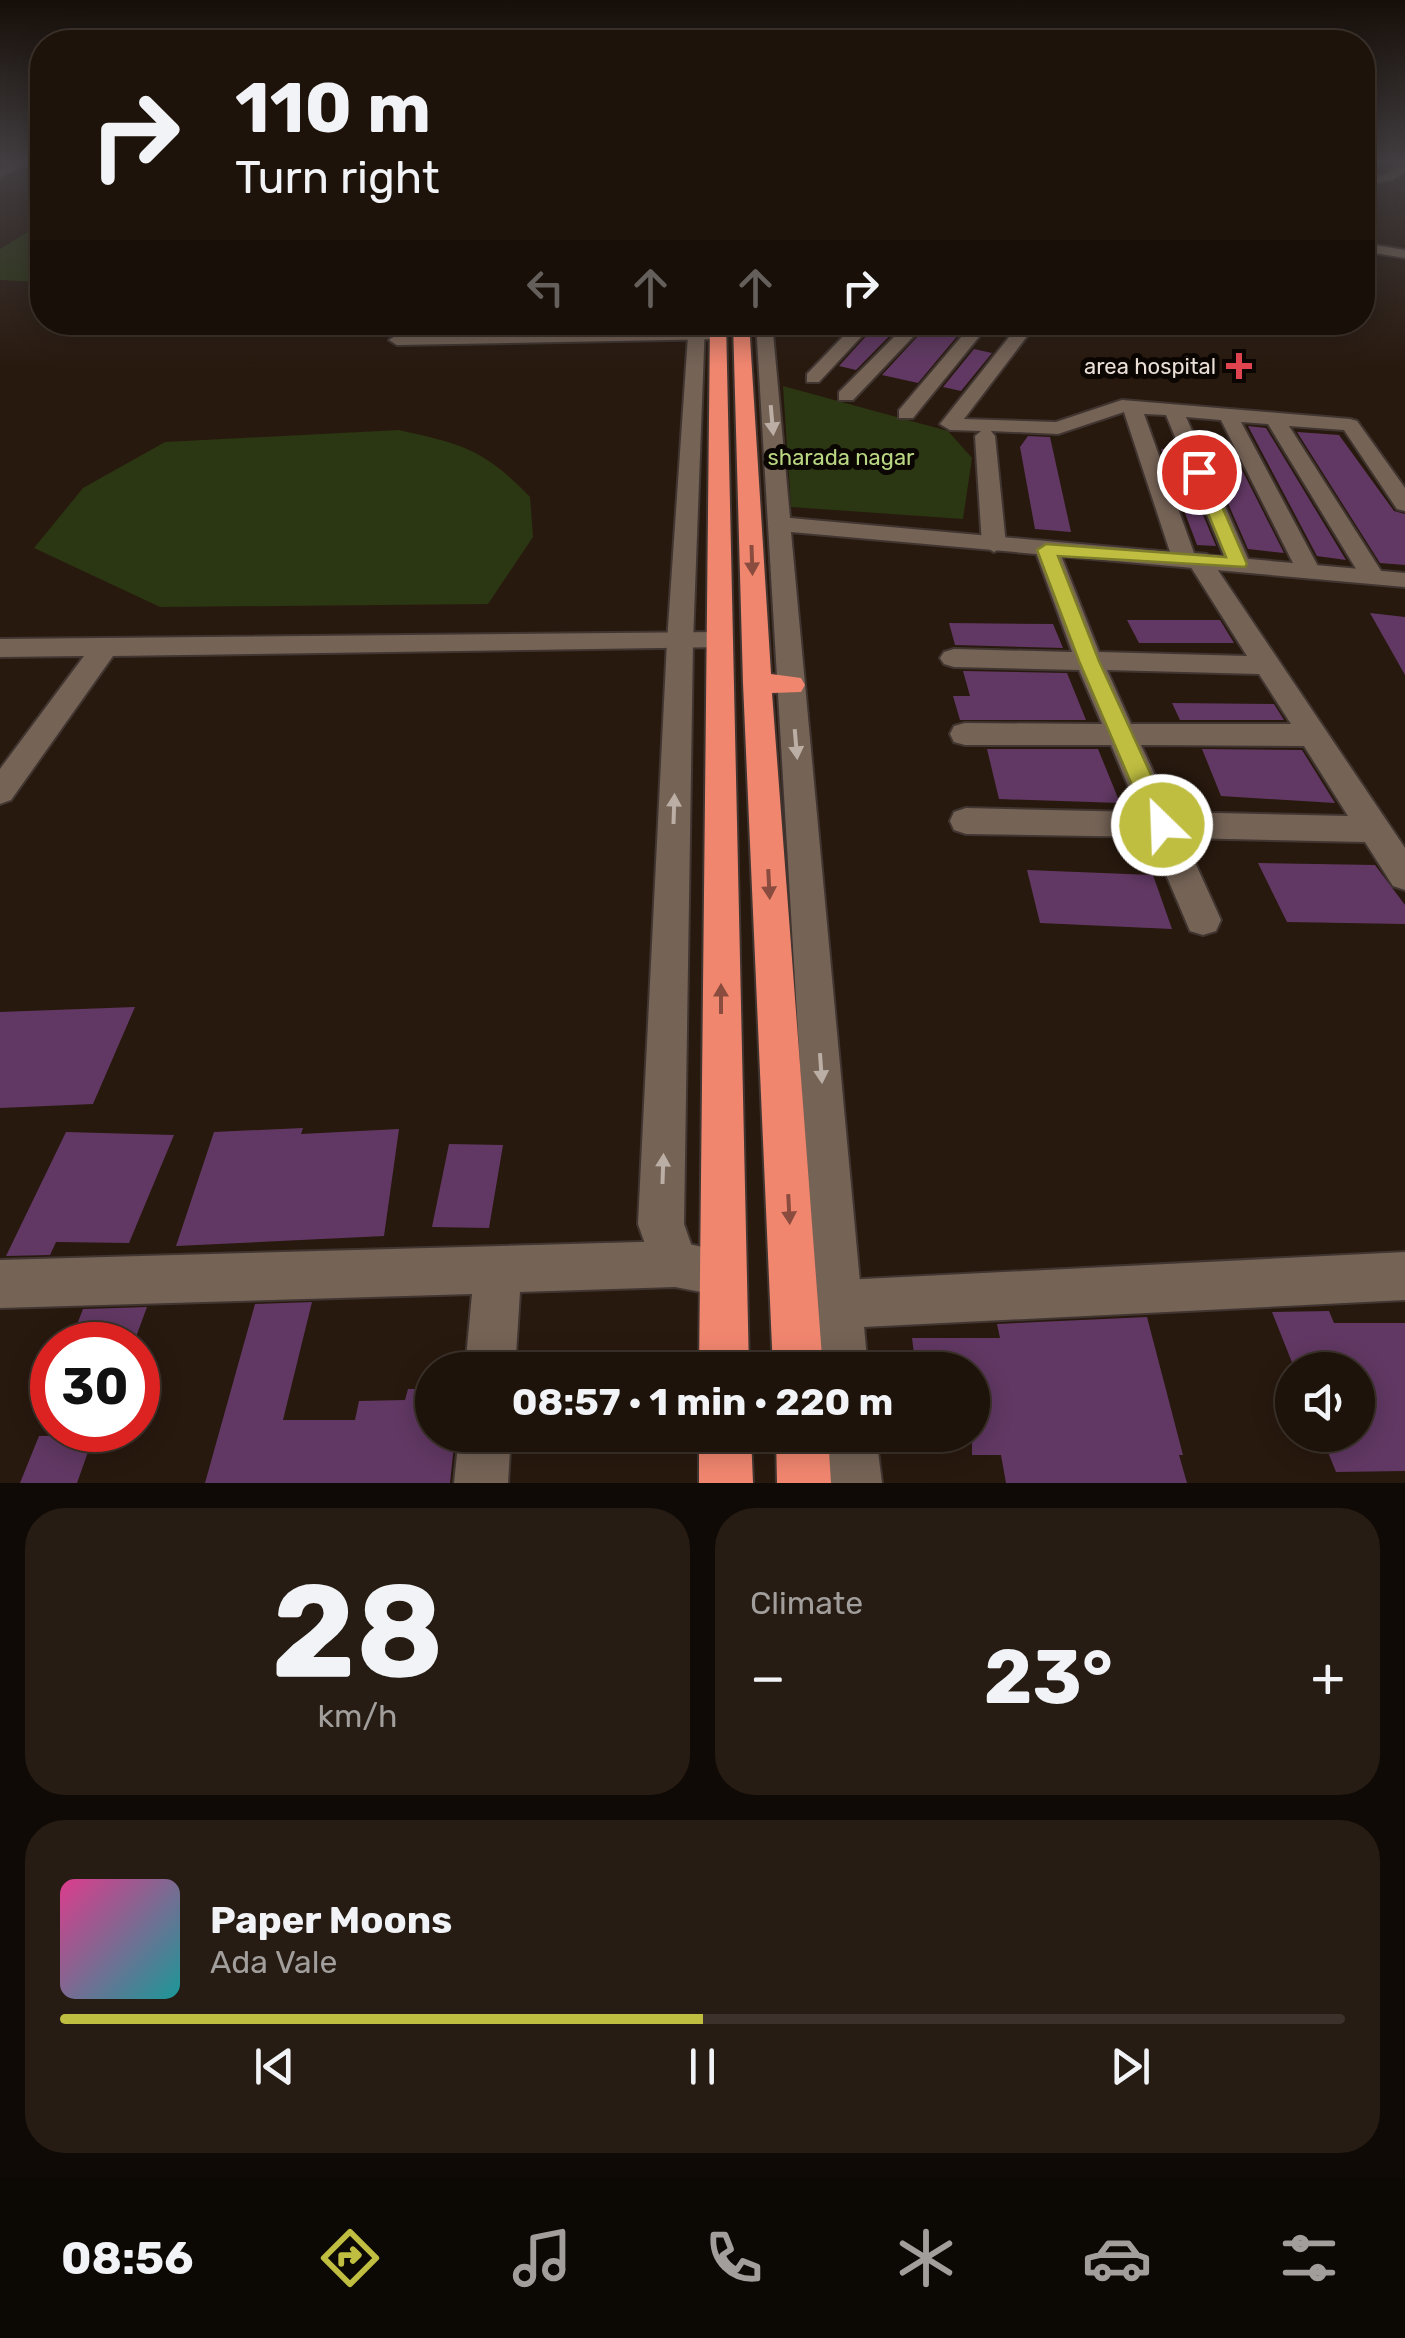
<!DOCTYPE html>
<meta charset="utf-8">
<style>
body{margin:0;font-family:Rubik,sans-serif;background:#261c13;color:#f1f3f6;height:100vh;display:flex;flex-direction:column;font-size:38px;white-space:nowrap}
*{box-sizing:border-box;margin:0}
p{font-size:32px;color:#a19e9c}
.icon{flex:none;width:55px;height:55px;fill:none;stroke:currentColor;stroke-width:2;stroke-linecap:round;stroke-linejoin:round}
.map{position:relative;height:1483px;overflow:hidden}
.details{display:flex;flex-direction:column;gap:25px;padding:25px;background:#100a06;flex:1}
.details>*{flex:none}
.banner{position:absolute;left:30px;top:30px;width:1345px;height:305px;border-radius:40px;box-shadow:0 5px 25px #0003,0 0 0 2px #3c322b;background:#1e130a;color:#f1f3f6;overflow:hidden}
.buttons{position:absolute;left:1275px;top:1352px;display:grid;gap:20px}
.buttons a{display:grid;place-items:center;width:100px;height:100px;border-radius:50%;background:#1e130a;box-shadow:0 5px 25px #0003,0 0 0 2px #3c322b;font-size:50px}
.speed{position:absolute;left:30px;top:1322px;display:flex;gap:20px;font-size:50px;font-weight:700;text-align:center}
.speed>*{display:grid;place-content:center;width:130px;height:130px;border-radius:50%;background:#1e130a;box-shadow:0 5px 25px #0003,0 0 0 2px #3c322b;line-height:1}
.speed .limit{border:15px solid #d22;background:#fff;color:#111}
.pin{position:absolute;display:grid;place-items:center;width:85px;height:85px;color:#fff;margin:-42px;border:5px solid #fff;border-radius:50%;box-shadow:0 2px 10px #0007}
.me{position:absolute;width:110px;margin:-55px;rotate:336deg;stroke-linejoin:round;filter:drop-shadow(0 0 8px #0008)}
.turn{display:flex;align-items:center;gap:35px;height:210px;padding:0 40px;font-size:45px}
.turn .icon{width:130px;height:130px;stroke-width:2.5}
.turn b{display:block;font-size:70px;line-height:85px}
.lanes{display:flex;align-items:center;height:95px;padding:0 40px;background:#0003;justify-content:center;gap:50px;direction:ltr}
.lanes .off{opacity:.35}
.big{font-size:75px;font-weight:700;line-height:1.1}
.details .card{flex:1;display:flex;flex-direction:column;justify-content:center;gap:15px;min-width:0;padding:0 35px;border-radius:40px;background:#261c13}
.details .dial{align-items:center;gap:0}
.dial b{font-size:130px;line-height:1}
.song{display:flex;align-items:center;gap:30px}
.cover{width:120px;height:120px;border-radius:15px;background:linear-gradient(135deg,hsl(330 70% 55%),hsl(180 70% 35%))}
.played{height:10px;border-radius:5px;background:linear-gradient(90deg,#bfbe41 50%,#3c322b 50%)}
.keys{display:flex;justify-content:space-around;direction:ltr}
.heat{display:flex;justify-content:space-between;align-items:center;font-size:55px;direction:ltr}
.details .tiles{flex:1;display:grid;gap:25px;grid-template-columns:1fr 1fr}
.card:last-child{grid-column:span 2}
.trip{position:absolute;left:415px;top:1352px;width:575px;height:100px;border-radius:50px;background:#1e130a;box-shadow:0 5px 25px #0003,0 0 0 2px #3c322b;font-weight:700;line-height:100px;text-align:center}
.tab-bar{display:flex;height:160px;justify-content:space-around;align-items:center;background:#0c0804;color:#a19e9c}
.tab-bar .icon{width:70px;height:70px}
.tab-bar .current{color:#bfbe41}
.tab-bar b{font-size:45px;color:#f1f3f6}
.map>svg:first-child{display:block}
.green{fill:#2b3613}
.building{fill:#613863}
.lines{fill:none;stroke-linecap:round;stroke-linejoin:round}
.street-casing{stroke:#403530;stroke-width:4}
.secondary-casing{stroke:#403530;stroke-width:4}
.highway-casing{stroke:#403530;stroke-width:4}
.street{fill:#756356;fill-rule:evenodd}
.secondary{fill:#756356;fill-rule:evenodd}
.highway{fill:#f1866f;fill-rule:evenodd}
.oneway{fill:#bbaea4}
.oneway2{fill:#8a4c3e}
.route{fill:#bfbe41;stroke:#7c7c2a;stroke-width:2.5}
.health-dot{fill:#e0444e;stroke:#0c0603;stroke-width:4}
.labels{text-anchor:middle;stroke-width:10;stroke-linejoin:round;paint-order:stroke}
.far-poi-label{font-size:22px;fill:#eae0d8;stroke:#0c0603;text-anchor:end}
.far-park-label{font-size:22px;fill:#b9d782;stroke:#0c0603}
</style>
<div class="map">
<svg width="1405" height="1483" viewBox="0 0 1405 1483">
<rect width="100%" height="100%" fill="#28190e"/>
<path class="green" d="M42 223V282L0 280V249Z
M783 386 948 431 972 458 963 519 791 507Z
M399 430C462 444 484 449 530 497L533 537 488 604 160 607 34 548 83 488 165 442Z"/>
<path class="building" d="M879 322H903L856 370 839 366Z
M931 322H969L918 383 882 375Z
M974 349 992 353 961 391 943 387Z
M1248 426 1266 428 1346 560 1317 556Z
M1297 432 1339 435 1394 511 1405 514V565L1380 563Z
M1028 436 1050 437 1071 532 1035 529 1020 447Z
M1161 449 1176 450 1216 546 1197 545Z
M1209 452 1234 454 1284 553 1248 549 1206 453Z
M1370 613 1405 617V675Z
M1127 620H1220L1234 643H1139Z
M949 623 1053 624 1063 648 955 645Z
M963 671 1067 673 1086 720H960L953 696H970Z
M1172 703 1274 704 1284 720H1180Z
M987 749H1098L1120 803 999 799Z
M1202 749 1302 750 1335 803 1221 796Z
M1258 863 1375 865 1405 905V924L1287 922Z
M1027 870 1153 875 1172 929 1040 923Z
M135 1007 93 1104 0 1108V1012Z
M303 1128 301 1134 399 1129 384 1236 176 1246 214 1132Z
M66 1132 174 1135 129 1243 56 1242 50 1255 6 1256Z
M449 1144 503 1145 489 1228 432 1227Z
M312 1302 283 1420H355L359 1401 405 1400 408 1389H432V1435H455L450 1483H205L255 1304Z
M147 1307 133 1345H69L83 1309Z
M1329 1311 1334 1323H1405V1471L1336 1472 1321 1435H1358V1370H1295L1272 1312Z
M1147 1317 1183 1455H1179L1187 1483H1006L1001 1455H972V1370H916L912 1338H1000L997 1324Z
M94 1435 77 1483H20L39 1436Z"/>
<g class="lines">
<g class="street-casing">
<path id="street" d="M18 162H32L0 177V170Z
M1405 164V172L1392 180 1362 186V179L1384 175Z
M857 322H875L819 382H807V374Z
M909 322H927L853 400H839V392Z
M974 322H991L913 418H899V410Z
M1021 322H1038L964 419 1056 422 1122 400 1350 419 1357 421 1405 488V511L1397 509 1344 430 1289 426 1385 577 1382 582H1364L1268 424 1241 422 1320 570 1317 575H1299L1221 420 1186 417 1250 563 1247 568H1229L1166 415 1144 414 1194 553 1207 554 1405 848V890L1393 886 1365 842 1184 838 1221 920 1216 931 1203 935 1190 931 1150 837 966 834 954 830 950 821 954 812 966 808 1139 812 1111 745H965L954 742 950 734 954 726 965 723 1102 724 1079 670 954 667 944 664 940 658 944 652 954 649 1072 652 1035 550 1039 545 1047 543 1059 550 1099 652 1247 656 1189 564 1175 563 1172 558 1124 412 1058 434 991 431 995 436 1006 545 994 552 982 545 975 436 981 431 950 430 940 424ZM1107 670 1259 674 1291 724H1131ZM1141 745 1304 746 1348 816 1172 812Z
M718 330 726 335 724 339 397 345 389 340 397 335Z
M718 632 731 641 727 647 113 656 11 800 0 804V769L84 656 0 657V639Z
M675 1241 739 1255 746 1272 739 1289 722 1296 675 1287 520 1292 515 1370H465L472 1294 0 1308V1260Z
M1405 1252V1300L823 1329 806 1322 799 1305 806 1288 823 1281Z
M459 1435H511L508 1483H454Z"/>
</g>
<g class="secondary-casing">
<path id="secondary" d="M1362 243 1405 250V258L1362 251Z
M689 322H705L693 642 684 1224 698 1264 692 1281 675 1287 658 1281 638 1224 667 642Z
M756 322H772L790 518 1405 573V587L791 532 868 1370H818Z
M824 1435H876L882 1483H828Z"/>
</g>
<g class="highway-casing">
<path id="highway" d="M710 322H726L749 1370H699Z
M733 322H749L771 674 801 678 805 685 801 692 772 693 823 1370H773L743 683Z
M699 1435H751L753 1483H699Z
M776 1435H828L831 1483H777Z"/>
</g>
<use href="#street" class="street"/>
<use href="#secondary" class="secondary"/>
<use href="#highway" class="highway"/>
</g>
<defs><path id="oneway-solid" d="M-6-.8H1V-3.2L6.5 0L1 3.2V.8H-6Z" transform="scale(2.5)"/></defs>
<g class="oneway">
<use href="#oneway-solid" transform="translate(772 420) rotate(85)"/>
<use href="#oneway-solid" transform="translate(796 744) rotate(85)"/>
<use href="#oneway-solid" transform="translate(674 809) rotate(-88)"/>
<use href="#oneway-solid" transform="translate(821 1068) rotate(86)"/>
<use href="#oneway-solid" transform="translate(663 1169) rotate(-88)"/>
</g>
<g class="oneway2">
<use href="#oneway-solid" transform="translate(752 560) rotate(88)"/>
<use href="#oneway-solid" transform="translate(769 884) rotate(87)"/>
<use href="#oneway-solid" transform="translate(721 999) rotate(-90)"/>
<use href="#oneway-solid" transform="translate(789 1209) rotate(87)"/>
</g>
<linearGradient id="sky" x2="0" y2="1"><stop stop-color="#160e08"/><stop offset="0.44" stop-color="#423e41"/><stop offset="1" stop-color="#423e41" stop-opacity="0"/></linearGradient>
<rect width="1405" height="369" fill="url(#sky)"/>
<path class="route" d="M1199 467 1207 472 1247 564 1245 567 1058 556 1099 661 1174 825 1170 832H1153L1149 825 1079 661 1037 550 1046 544 1226 557 1191 472Z"/>
<path class="health-dot" d="M1234 351h10v10h10v10h-10v10h-10v-10h-10v-10h10z"/>
<g class="labels">
<g class="far-poi-label">
<text x="1216" y="374">area hospital</text>
</g>
<g class="far-park-label">
<text x="841" y="465">sharada nagar</text>
</g>
</g>
</svg>
<div class="buttons">
<a><svg class="icon" aria-label="sound" viewBox="0 0 24 24"><path d="M4 9h4l5-4v14l-5-4H4zM17 9q2 3 0 6"/></svg></a>
</div>
<div class="speed"><div class="limit">30</div></div>
<div class="pin" style="left:1199px;top:472px;background:#d93025"><svg class="icon" aria-label="arrive" viewBox="0 0 24 24"><path d="M6 21V4h12l-3 4 3 4H6"/></svg></div>
<svg class="me" style="left:1162px;top:825px" viewBox="-20 -20 40 40"><circle r="17" fill="#bfbe41" stroke="#fff" stroke-width="3"/><path d="M0-11L8 9 0 5-8 9z" fill="#fff"/></svg>
<div class="trip">08:57 · 1 min · 220 m</div>
<div class="banner">
<div class="turn"><svg class="icon" aria-label="right" viewBox="0 0 24 24"><path d="M7 20v-9h11M14 6l5 5-5 5"/></svg><div><b>110 m</b>Turn right</div></div>
<div class="lanes"><svg class="icon off" aria-label="left" viewBox="0 0 24 24"><path d="M17 20v-9H6M10 6l-5 5 5 5"/></svg><svg class="icon off" aria-label="ahead" viewBox="0 0 24 24"><path d="M12 20V5M6 11l6-6 6 6"/></svg><svg class="icon off" aria-label="ahead" viewBox="0 0 24 24"><path d="M12 20V5M6 11l6-6 6 6"/></svg><svg class="icon" aria-label="right" viewBox="0 0 24 24"><path d="M7 20v-9h11M14 6l5 5-5 5"/></svg></div>
</div>
</div>
<section class="details">
<div class="tiles">
<div class="card dial"><b>28</b><p>km/h</p></div>
<div class="card"><p>Climate</p>
<div class="heat"><a>−</a><b class="big">23°</b><a>+</a></div>
</div>
<div class="card">
<div class="song"><i class="cover"></i><div><b>Paper Moons</b><p>Ada Vale</p></div></div>
<div class="played"></div>
<div class="keys"><svg class="icon" aria-label="previous" viewBox="0 0 24 24"><path d="M18 5L8 12l10 7zM5 5v14"/></svg><svg class="icon" aria-label="pause" viewBox="0 0 24 24"><path d="M8 5v14M16 5v14"/></svg><svg class="icon" aria-label="next" viewBox="0 0 24 24"><path d="M6 5l10 7-10 7zM19 5v14"/></svg></div>
</div>
</div>
</section>
<nav class="tab-bar">
<b>08:56</b>
<svg class="icon current" aria-label="directions" viewBox="0 0 24 24"><path d="M12 3l9 9-9 9-9-9zM9 14v-3h6M13 9l2 2-2 2"/></svg>
<svg class="icon" aria-label="music" viewBox="0 0 24 24"><path d="M9 18V5l10-2v13"/><circle cx="6" cy="18" r="3"/><circle cx="16" cy="16" r="3"/></svg>
<svg class="icon" aria-label="phone" viewBox="0 0 24 24"><path d="M5 4h4l2 5-3 2q2 4 5 5l2-3 5 2v4C11 20 4 13 5 4z"/></svg>
<svg class="icon" aria-label="climate" viewBox="0 0 24 24"><path d="M12 3v18M4 7l16 10M4 17L20 7"/></svg>
<svg class="icon" aria-label="car" viewBox="0 0 24 24"><path d="M5 17H2v-5l4-1 3-4h7l3 4 3 1v5h-3M9 17h6M6 11h13"/><circle cx="7" cy="17" r="2"/><circle cx="17" cy="17" r="2"/></svg>
<svg class="icon" aria-label="filters" viewBox="0 0 24 24"><path d="M4 7h16M4 17h16"/><circle cx="9" cy="7" r="2"/><circle cx="15" cy="17" r="2"/></svg>
</nav>
